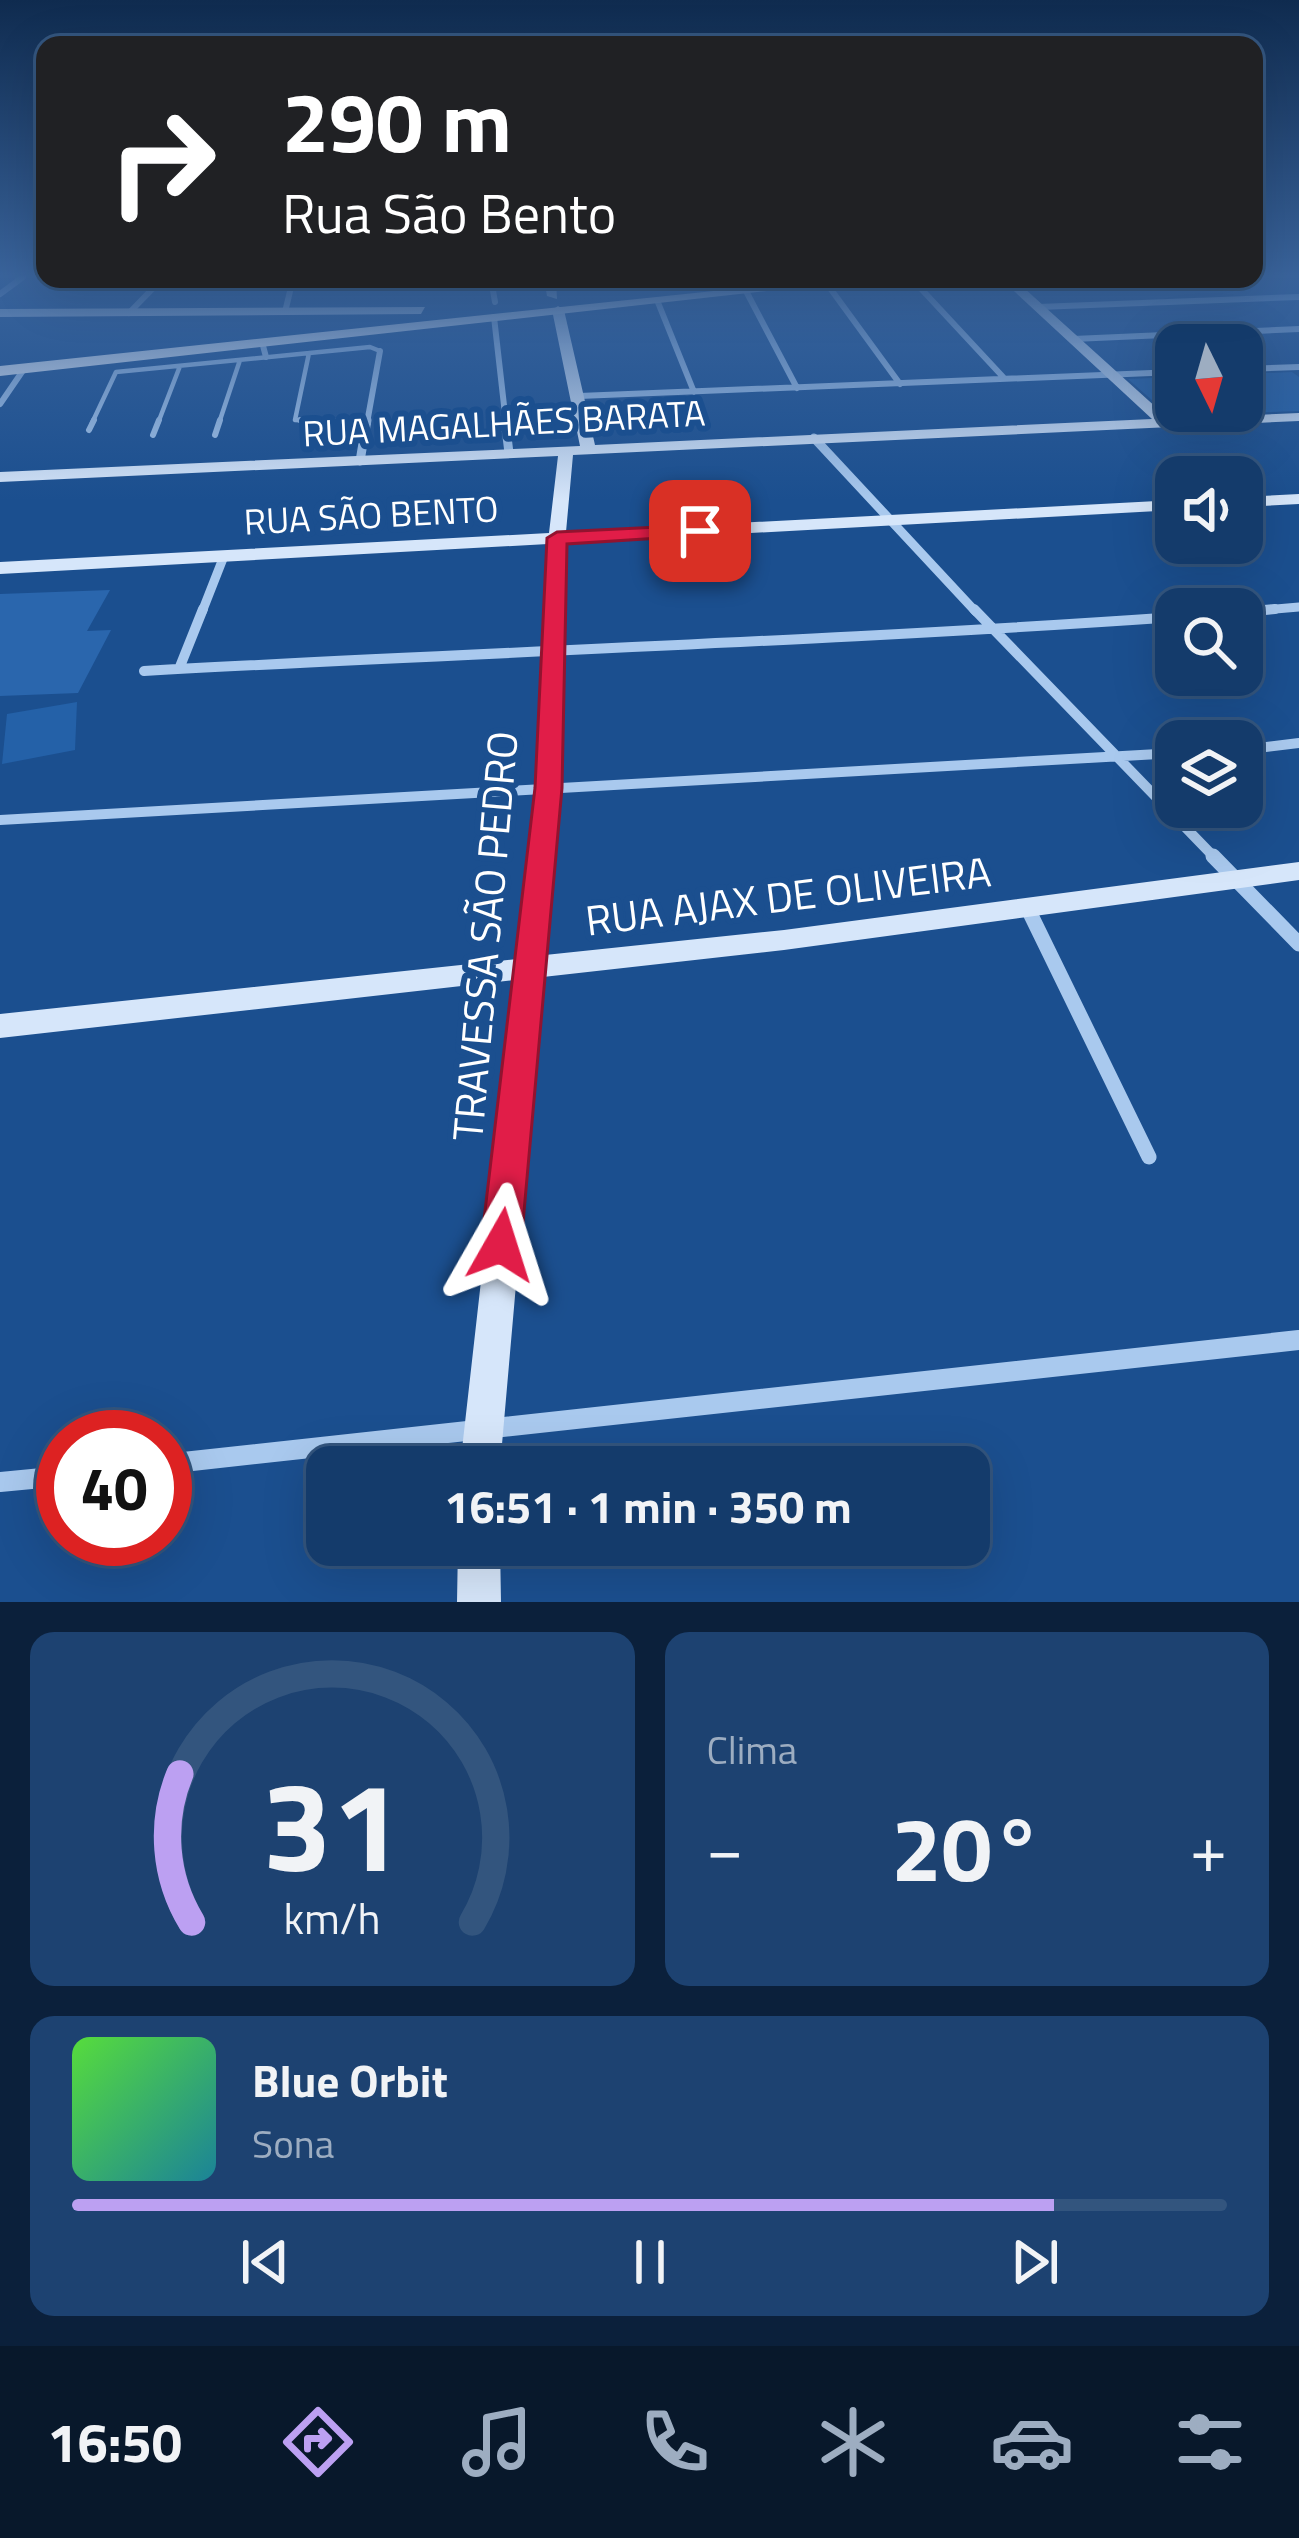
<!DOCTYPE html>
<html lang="pt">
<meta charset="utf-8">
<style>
body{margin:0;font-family:"Titillium Web",sans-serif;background:#1d4271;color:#f1f3f6;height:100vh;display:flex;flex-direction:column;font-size:45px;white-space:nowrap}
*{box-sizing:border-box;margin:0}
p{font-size:39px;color:#9dadc1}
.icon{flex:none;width:66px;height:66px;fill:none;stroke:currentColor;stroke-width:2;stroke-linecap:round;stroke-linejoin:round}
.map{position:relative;height:1602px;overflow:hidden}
.drawer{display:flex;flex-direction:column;gap:30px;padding:30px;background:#0b203b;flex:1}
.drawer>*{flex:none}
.guide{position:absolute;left:36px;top:36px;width:1227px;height:252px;border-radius:24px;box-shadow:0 12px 48px #0002,0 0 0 3px #33557e;background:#202124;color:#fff;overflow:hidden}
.needle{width:78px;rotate:175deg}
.tools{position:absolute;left:1155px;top:324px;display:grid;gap:24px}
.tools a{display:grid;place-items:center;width:108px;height:108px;border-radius:24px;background:#143b6b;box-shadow:0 12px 48px #0002,0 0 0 3px #33557e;font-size:60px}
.speed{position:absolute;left:36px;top:1410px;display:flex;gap:24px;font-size:60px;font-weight:700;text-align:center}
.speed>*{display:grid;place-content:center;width:156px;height:156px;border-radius:50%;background:#143b6b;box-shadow:0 12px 48px #0002,0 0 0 3px #33557e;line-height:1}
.speed .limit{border:18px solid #d22;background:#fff;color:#111}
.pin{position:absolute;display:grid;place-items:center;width:102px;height:102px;color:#fff;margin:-51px;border-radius:24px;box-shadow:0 6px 18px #0006}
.me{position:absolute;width:132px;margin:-66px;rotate:6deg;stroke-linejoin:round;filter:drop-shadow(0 0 9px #0008)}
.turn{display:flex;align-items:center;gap:42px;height:252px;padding:0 48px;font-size:54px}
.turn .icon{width:156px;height:156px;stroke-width:2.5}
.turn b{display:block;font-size:84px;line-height:102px}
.big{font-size:90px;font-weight:700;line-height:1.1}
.drawer .widget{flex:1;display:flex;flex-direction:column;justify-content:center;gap:18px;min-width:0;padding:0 42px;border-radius:24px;background:#1d4271}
.drawer .dial{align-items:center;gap:0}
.dial svg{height:312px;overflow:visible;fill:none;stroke:#33557e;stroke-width:7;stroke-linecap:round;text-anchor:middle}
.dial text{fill:#f1f3f6;stroke:none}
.song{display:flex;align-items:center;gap:36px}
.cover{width:144px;height:144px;border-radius:18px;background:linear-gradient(135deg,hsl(110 70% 55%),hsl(190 70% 35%))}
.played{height:12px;border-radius:6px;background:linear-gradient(90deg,#bca0f2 85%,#33557e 85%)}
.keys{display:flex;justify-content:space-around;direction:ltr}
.heat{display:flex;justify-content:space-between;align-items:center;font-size:66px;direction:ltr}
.drawer .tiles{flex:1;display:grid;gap:30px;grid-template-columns:1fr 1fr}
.widget:last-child{grid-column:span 2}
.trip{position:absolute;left:306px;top:1446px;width:684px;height:120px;border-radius:24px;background:#143b6b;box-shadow:0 12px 48px #0002,0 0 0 3px #33557e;font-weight:700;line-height:120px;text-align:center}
.menu{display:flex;height:192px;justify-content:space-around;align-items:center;background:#08182b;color:#9dadc1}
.menu .icon{width:84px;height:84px}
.menu .current{color:#bca0f2}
.menu b{font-size:54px;color:#f1f3f6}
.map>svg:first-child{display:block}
.green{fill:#2461a8}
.building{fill:#2a66ad}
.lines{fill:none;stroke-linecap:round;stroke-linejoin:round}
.lane-far1{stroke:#a9c9ee;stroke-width:4.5}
.lane{stroke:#a9c9ee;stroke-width:6}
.street-far4{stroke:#a9c9ee;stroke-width:6}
.street-far3{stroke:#a9c9ee;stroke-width:9}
.street-far2{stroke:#a9c9ee;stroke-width:10}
.street-far1{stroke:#a9c9ee;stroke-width:15}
.street{stroke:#a9c9ee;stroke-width:20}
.secondary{fill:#d6e6fa;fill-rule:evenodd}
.primary{fill:#f0f6ff;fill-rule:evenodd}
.route{fill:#e11d48;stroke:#92132f;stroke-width:3}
.labels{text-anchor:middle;stroke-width:12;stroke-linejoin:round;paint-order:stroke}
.far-street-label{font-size:36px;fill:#fff;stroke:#1b4f8f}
.street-label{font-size:42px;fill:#fff;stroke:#1b4f8f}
</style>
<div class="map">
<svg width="1299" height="1602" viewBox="0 0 1299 1602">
<rect width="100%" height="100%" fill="#1b4f8f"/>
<path class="green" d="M1292 372 1299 377V411L1170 416 1128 379 1176 377V411H1242V374Z
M77 702 75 750 2 764 7 714Z"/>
<path class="building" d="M110 590 87 631 111 630 78 693 0 696V594Z"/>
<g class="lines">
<path class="lane-far1" d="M309 353 295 420 368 423
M92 423 116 372 370 347 380 351
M158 423 180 366
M219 423 240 360"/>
<path class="lane" d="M300 420 368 423
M89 430 94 420
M153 435 159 420
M215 435 220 420"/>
<path class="street-far4" d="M491 279 495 302
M912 279 1004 378
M827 284 900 384
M746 291 797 388
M0 294 23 277
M657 300 694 392
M1038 307 1299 297
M285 312 293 279
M129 313 162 279
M494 317 506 423
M1073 339 1299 329
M262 342 266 357
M1242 369 1299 367
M579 396 1176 372
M0 404 24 369
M367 423 380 351"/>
<path class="street-far3" d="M505 420 509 453
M814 438 976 612
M360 461 367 420
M202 612 224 556
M1242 612 1299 607"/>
<path class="street-far2" d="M974 609 1216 859
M1242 612 1275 609
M179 669 203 609
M144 671C488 652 832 641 1176 617
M1242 750 1299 743
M0 820 1176 753"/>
<path class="street-far1" d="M1213 856 1299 944
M1028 909 1149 1157"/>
<path class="street" d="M165 1464 1299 1340
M0 1482 63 1476"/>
<path class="secondary" d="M544 279H556L557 299 547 296Z
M1001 279H1014L1169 419 1299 413V421L573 455 566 532 1176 500V510L566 543 560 788 545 955 784 930 1299 862V880L784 950 543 977 500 1467H460L515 980 0 1038V1014L517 959 536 788 548 544 0 574V562L549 533 558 456 0 482V472L580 446 552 310 558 306 564 310 595 445 1152 419Z
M425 307 421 314 0 317V309Z
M1299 494V504L1242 507V497Z
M458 1545H500L501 1602H457Z"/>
<path class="primary" d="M827 279H875L0 376V366Z"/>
</g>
<linearGradient id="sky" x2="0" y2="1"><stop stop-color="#0f2b4f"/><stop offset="0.55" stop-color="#39639b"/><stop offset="1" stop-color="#39639b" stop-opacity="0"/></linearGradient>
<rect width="1299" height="501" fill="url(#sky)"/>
<path class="route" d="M700 525 710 531 707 535 567 544 562 788 521 1245 515 1259 501 1264 487 1259 481 1245 535 788 547 538 557 532Z"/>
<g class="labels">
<g class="far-street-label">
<text transform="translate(504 423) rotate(-3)" y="13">RUA MAGALHÃES BARATA</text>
<text transform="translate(371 515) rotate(-3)" y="13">RUA SÃO BENTO</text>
</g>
<g class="street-label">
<text transform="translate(788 896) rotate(-7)" y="15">RUA AJAX DE OLIVEIRA</text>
<text transform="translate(485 936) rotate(-85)" y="15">TRAVESSA SÃO PEDRO</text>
</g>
</g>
</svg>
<div class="tools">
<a><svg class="needle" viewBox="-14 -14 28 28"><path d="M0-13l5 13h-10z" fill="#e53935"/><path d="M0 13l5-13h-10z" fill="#9dadc1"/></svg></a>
<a><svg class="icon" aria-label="sound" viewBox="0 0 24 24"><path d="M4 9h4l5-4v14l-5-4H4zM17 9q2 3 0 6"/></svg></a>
<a><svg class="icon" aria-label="search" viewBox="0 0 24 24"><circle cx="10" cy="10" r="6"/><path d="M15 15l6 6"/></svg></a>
<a><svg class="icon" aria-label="layers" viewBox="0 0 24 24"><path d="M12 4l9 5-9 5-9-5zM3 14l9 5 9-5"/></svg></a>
</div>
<div class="speed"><div class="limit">40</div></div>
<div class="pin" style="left:700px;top:531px;background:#d93025"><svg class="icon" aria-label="arrive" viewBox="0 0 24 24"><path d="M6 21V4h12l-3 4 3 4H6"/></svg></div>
<svg class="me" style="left:501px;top:1245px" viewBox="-20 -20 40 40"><path d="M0-17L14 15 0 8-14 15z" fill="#e11d48" stroke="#fff" stroke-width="4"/></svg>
<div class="trip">16:51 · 1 min · 350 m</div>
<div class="guide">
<div class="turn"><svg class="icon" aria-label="right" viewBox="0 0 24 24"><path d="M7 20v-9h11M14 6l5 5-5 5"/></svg><div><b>290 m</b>Rua São Bento</div></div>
</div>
</div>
<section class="drawer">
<div class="tiles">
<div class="widget dial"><svg viewBox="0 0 100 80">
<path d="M14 69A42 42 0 1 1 86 69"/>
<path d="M14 69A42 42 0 0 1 11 31" stroke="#bca0f2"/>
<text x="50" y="56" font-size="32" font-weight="700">31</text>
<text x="50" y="72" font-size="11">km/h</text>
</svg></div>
<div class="widget"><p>Clima</p>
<div class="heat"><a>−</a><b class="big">20°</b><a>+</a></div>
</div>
<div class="widget">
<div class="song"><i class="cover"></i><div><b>Blue Orbit</b><p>Sona</p></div></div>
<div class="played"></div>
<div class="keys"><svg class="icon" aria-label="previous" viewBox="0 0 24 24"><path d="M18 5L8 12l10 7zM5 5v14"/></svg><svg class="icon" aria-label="pause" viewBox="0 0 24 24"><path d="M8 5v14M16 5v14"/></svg><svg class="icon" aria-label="next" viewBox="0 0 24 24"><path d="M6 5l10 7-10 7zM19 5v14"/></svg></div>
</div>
</div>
</section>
<nav class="menu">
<b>16:50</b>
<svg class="icon current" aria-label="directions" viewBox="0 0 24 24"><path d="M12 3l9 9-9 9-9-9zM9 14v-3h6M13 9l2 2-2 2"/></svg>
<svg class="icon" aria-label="music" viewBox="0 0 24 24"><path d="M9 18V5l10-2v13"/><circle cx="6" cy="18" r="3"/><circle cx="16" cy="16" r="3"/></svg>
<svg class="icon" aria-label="phone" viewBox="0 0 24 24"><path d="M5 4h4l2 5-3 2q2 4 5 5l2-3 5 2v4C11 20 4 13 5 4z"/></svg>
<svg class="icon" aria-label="climate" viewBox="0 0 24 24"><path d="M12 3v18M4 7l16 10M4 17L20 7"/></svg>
<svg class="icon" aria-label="car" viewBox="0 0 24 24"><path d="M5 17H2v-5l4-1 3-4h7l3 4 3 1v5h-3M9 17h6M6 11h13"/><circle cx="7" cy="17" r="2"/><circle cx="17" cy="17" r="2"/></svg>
<svg class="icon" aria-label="filters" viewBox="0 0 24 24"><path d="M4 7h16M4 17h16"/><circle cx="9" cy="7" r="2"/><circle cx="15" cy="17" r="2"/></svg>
</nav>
